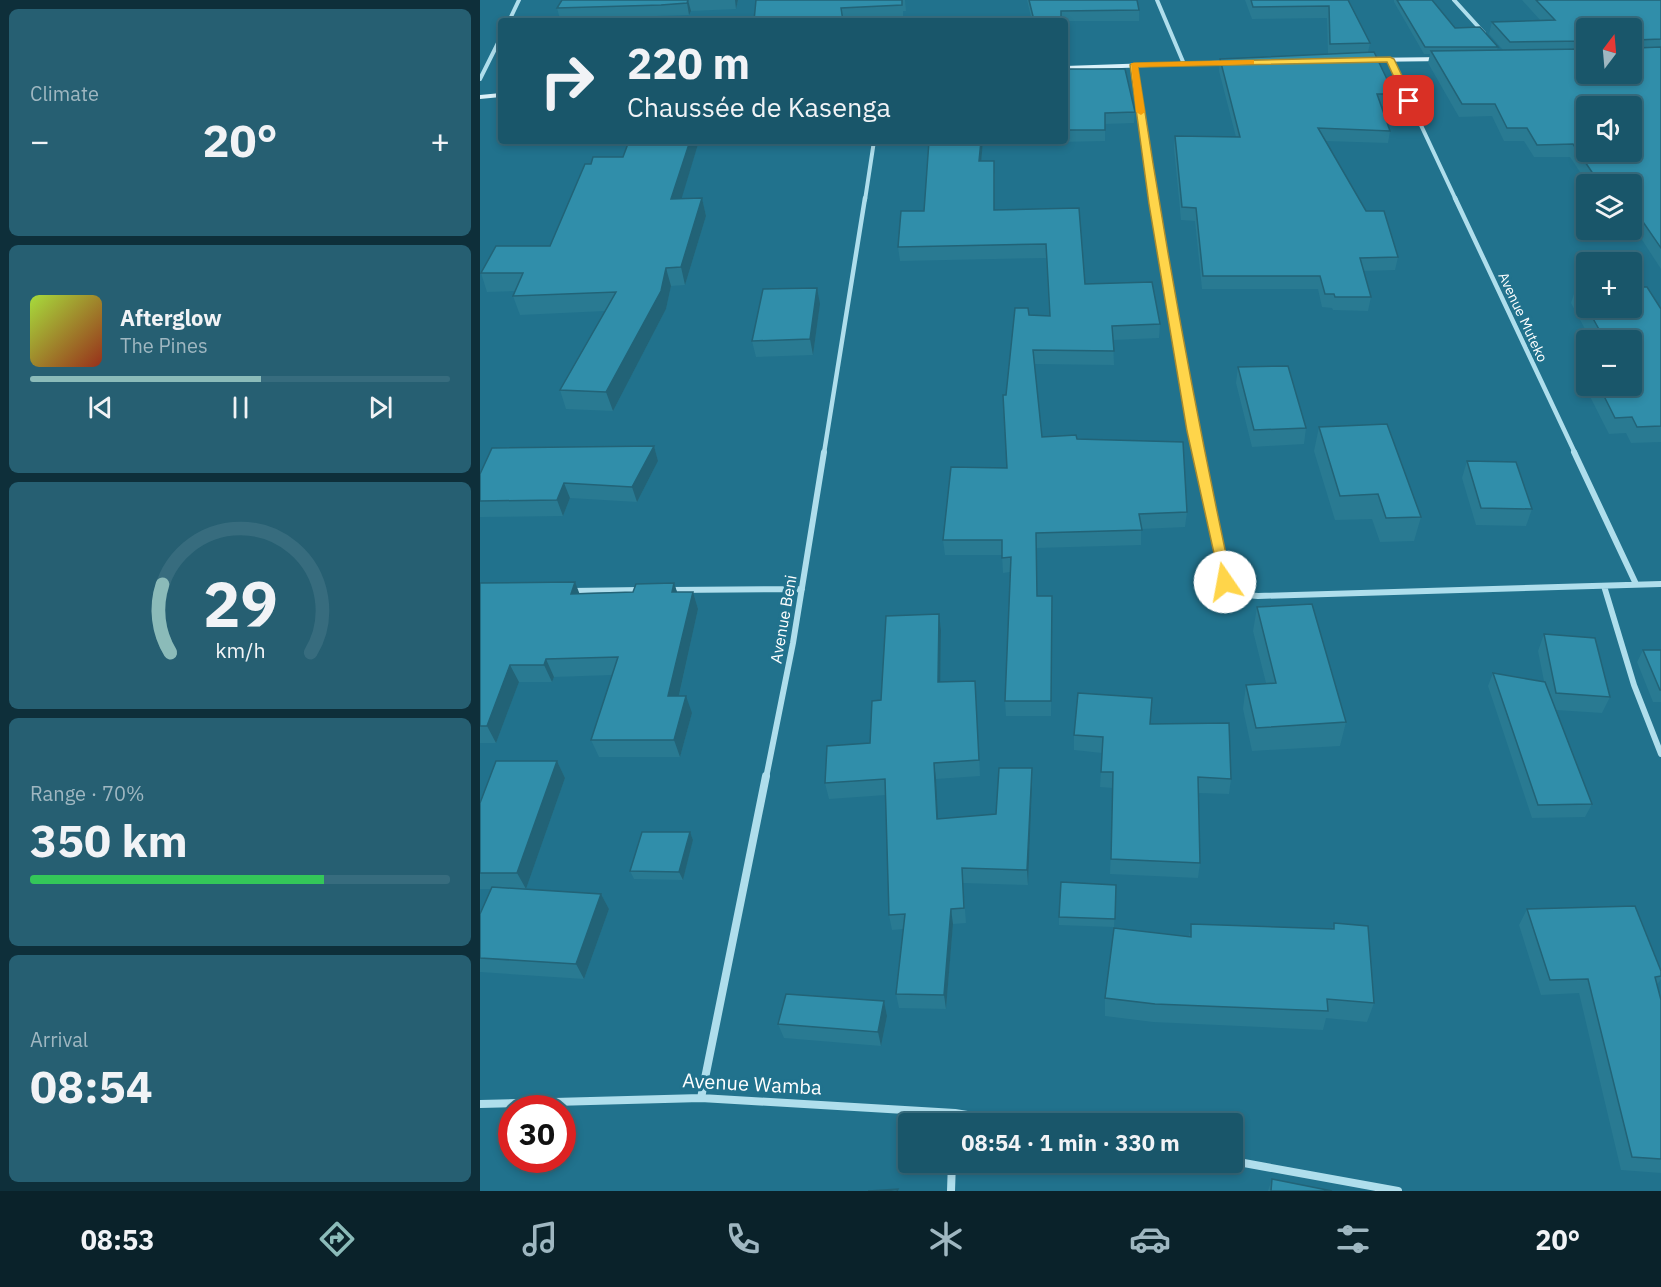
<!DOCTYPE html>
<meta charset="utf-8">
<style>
body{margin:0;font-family:"IBM Plex Sans",sans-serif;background:#265f72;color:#f1f3f6;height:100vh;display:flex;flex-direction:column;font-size:22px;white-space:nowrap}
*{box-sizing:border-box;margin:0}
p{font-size:20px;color:#9fb7c1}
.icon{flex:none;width:33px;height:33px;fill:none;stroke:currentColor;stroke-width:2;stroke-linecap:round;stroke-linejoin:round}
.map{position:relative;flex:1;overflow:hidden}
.side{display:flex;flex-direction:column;gap:9px;padding:9px;background:#0e2f3a;width:480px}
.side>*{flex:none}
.hud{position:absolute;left:18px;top:18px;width:570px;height:126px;border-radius:6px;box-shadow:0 3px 9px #0003,0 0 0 2px #376c7e;background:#19566a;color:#f1f3f6;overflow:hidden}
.needle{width:39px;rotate:16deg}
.buttons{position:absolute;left:1096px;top:18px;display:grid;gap:12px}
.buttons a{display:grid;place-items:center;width:66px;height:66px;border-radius:6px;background:#19566a;box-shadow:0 3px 9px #0003,0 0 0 2px #376c7e;font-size:30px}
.speed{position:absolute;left:18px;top:1095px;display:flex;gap:12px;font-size:30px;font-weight:700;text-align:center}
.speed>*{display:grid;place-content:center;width:78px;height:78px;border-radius:50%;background:#19566a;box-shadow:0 3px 9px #0003,0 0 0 2px #376c7e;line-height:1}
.speed .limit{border:9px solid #d22;background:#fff;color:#111}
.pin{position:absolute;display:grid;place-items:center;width:51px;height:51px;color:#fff;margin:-26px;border-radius:12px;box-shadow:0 3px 9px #0006}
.me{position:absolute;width:66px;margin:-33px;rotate:348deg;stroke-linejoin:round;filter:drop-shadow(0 0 4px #0008)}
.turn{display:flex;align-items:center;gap:21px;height:126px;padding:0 30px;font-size:27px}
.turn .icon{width:78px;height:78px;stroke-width:2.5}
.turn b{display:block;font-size:42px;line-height:51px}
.big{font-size:45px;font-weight:700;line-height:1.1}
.side .widget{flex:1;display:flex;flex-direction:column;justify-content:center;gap:9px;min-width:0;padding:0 21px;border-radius:9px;background:#265f72}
.side .dial{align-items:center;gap:0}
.dial svg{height:156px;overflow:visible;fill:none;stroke:#376c7e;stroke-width:7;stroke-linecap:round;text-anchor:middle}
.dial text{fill:#f1f3f6;stroke:none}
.song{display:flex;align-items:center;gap:18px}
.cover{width:72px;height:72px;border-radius:9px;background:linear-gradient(135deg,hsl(80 70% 55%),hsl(10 70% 35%))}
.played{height:6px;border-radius:3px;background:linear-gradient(90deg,#8bbbb9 55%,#376c7e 55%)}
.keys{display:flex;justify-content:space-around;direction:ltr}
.heat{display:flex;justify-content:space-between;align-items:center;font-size:33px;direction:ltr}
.charge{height:9px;border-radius:4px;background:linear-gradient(90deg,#34c759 70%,#376c7e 0)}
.trip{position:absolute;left:418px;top:1113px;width:345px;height:60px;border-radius:6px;background:#19566a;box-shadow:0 3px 9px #0003,0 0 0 2px #376c7e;font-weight:700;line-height:60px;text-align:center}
.tab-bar{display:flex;height:96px;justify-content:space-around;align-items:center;background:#0a222a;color:#9fb7c1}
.tab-bar .icon{width:42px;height:42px}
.tab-bar .on{color:#8bbbb9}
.tab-bar b{font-size:27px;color:#f1f3f6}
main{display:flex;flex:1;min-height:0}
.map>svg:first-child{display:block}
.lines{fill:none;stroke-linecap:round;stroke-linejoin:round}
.minor-far3{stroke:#afdeec;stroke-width:4}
.minor-far2{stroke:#afdeec;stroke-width:4.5}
.minor-far1{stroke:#afdeec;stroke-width:6}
.minor{stroke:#afdeec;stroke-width:8}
.secondary{fill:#daf1f9;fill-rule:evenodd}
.wall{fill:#297a92;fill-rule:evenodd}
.shaded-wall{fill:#226377}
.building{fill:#308eaa;stroke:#226377;stroke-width:1.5;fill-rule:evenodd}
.route{fill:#ffd54a;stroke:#a68a30;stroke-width:1.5}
.slow{fill:#f59e0b}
.labels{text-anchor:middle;stroke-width:6;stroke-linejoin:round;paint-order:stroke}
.far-street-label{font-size:14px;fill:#fff;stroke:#21728d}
.street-label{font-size:16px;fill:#fff;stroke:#21728d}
.near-street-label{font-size:20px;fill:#fff;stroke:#21728d}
</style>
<main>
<section class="side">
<div class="widget"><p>Climate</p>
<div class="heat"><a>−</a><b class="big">20°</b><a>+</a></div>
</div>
<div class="widget">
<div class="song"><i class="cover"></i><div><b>Afterglow</b><p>The Pines</p></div></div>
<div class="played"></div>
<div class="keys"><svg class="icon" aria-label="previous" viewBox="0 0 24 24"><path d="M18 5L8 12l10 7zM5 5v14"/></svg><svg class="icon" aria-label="pause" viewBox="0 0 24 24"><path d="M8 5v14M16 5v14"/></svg><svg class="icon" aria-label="next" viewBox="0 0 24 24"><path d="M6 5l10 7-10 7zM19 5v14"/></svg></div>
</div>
<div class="widget dial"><svg viewBox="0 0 100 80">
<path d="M14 69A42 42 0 1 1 86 69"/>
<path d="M14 69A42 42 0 0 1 10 34" stroke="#8bbbb9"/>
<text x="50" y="56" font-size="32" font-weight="700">29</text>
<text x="50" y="72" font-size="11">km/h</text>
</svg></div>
<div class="widget"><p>Range · 70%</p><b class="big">350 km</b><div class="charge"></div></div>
<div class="widget"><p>Arrival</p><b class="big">08:54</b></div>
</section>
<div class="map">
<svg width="1181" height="1191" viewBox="0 0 1181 1191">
<rect width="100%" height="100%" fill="#21728d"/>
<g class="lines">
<path class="minor-far3" d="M677 0 704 64
M974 0 1004 33
M29 21 39 0
M910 59 976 200
M654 65 675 200
M0 79 21 37
M385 200 394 141"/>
<path class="minor-far2" d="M674 198 719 453
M975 198 1095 453
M344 453 385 198"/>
<path class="minor-far1" d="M719 452 745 582C753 594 765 595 778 596L1181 584
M1094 452 1156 584
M1124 586 1154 685 1181 754
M190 590 322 589
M91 591 161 590
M286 778 313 643 344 452"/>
<path class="minor" d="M221 1098 286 776
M0 1104 221 1098 475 1113 542 1124
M753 1161 918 1191
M471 1191 472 1162"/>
<path class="secondary" d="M965 57 969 59 968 61 883 62 879 60 883 58Z
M758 60V64H755L585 70V66Z
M21 93V97L0 99V95Z"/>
</g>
<path class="wall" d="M82 0H258L256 9 211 11 209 15 80 19 77 8Z
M276 0H425L426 11H423V16L363 19Z
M547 0H657L659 10V21H552Z
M765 0H868L890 43 888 52 914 94 912 106H901L910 131 908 143 845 141 886 211 918 257 915 270 883 271 891 297 888 311 853 310 852 308 842 307 838 289H722L715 221 701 220 694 148 695 136 756 137 739 71 740 59 848 54 847 18 772 19Z
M914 0H952L975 28 1018 47 1017 50H1023L1009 34 1012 22 1061 21 1042 0H1181V269L1155 229H1152V184H1108L1090 157H1054L1044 141H1024L1012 116 979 117 948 63 950 54H944L914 2ZM1107 28 1152 74H1107Z
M585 69 655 112 654 123 625 124V141L580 142 585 141Z
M149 141H219L201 199 222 198 226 216 205 285 191 286 186 309 133 411 86 409 80 390 125 311 40 315 33 296 35 291 7 292 1 273 70 246 111 164 143 157Z
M503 141 501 161 515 174 514 210 599 208 605 284 680 324 679 338 633 340 634 365 554 364 562 437 597 439 707 512 705 527 661 529V545L556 548 557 596H572L571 716H526L525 701 530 572 523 573 522 555H465L463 540 527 468 526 395 549 315H569L566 258 420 261 418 247 444 211Z
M1096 288 1181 309V442L1151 443 1146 433 1129 434 1094 365 1100 349H1107V386H1152V340H1111L1091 303Z
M340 304 333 355 276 357 272 341Z
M758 367 826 428 824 444 772 447 756 383Z
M839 427 941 517 934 541 900 542 892 519 855 520 834 451Z
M174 446 178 461 157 502 90 498 83 516 0 517V474Z
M987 461 1052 509 1046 526 996 525 982 478Z
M0 583 100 593 153 592 194 583 197 592H213L218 609 199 696 212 713 200 757H119L111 740 132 675 74 677 72 682H39L16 743H0Z
M777 607 866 722 860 746 772 751 763 709 766 685 786 683 773 631Z
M459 614 461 630 460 682 496 697 500 776 456 779 458 819 516 814 552 784 548 885 483 883 486 923 473 924 466 1009 419 1008 416 994 423 929 412 930 409 915 406 795 349 799 345 783 390 743 401 700Z
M1064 634 1130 697 1122 713 1076 710 1112 804 1105 817 1052 818 1008 686 1013 673 1064 681 1058 651Z
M1163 650H1181V702H1173L1157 662Z
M670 724 751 779 749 794 719 793 720 863 718 878 630 874 633 788 620 787 622 753 594 750V735Z
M77 761 85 778 46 889 121 894 129 909 104 979 0 972V914L11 889H0V803Z
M210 832 213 840 203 880 154 879 150 871Z
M636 885 634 927 579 925V917Z
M1047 909 1181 971V979L1177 985 1181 1000V1173L1141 1170 1099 993 1061 995 1039 925Z
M854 923 894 1003 887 1022 846 1018 843 1030 673 1022 625 1016V998L709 937 711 924 852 929Z
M404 1001 407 1016 401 1046 304 1038 298 1024Z
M792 1179 791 1191H788Z"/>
<path class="shaded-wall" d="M208 0 211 11 209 15 207 3Z
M255 0H258L256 9Z
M210 141H219L196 217 191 199Z
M501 141H503L500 175 499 161Z
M222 198 226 216 205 285 201 267Z
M186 268 191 286 186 309 133 411 126 392Z
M337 288 340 304 333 355 330 339Z
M174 446 178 461 157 502 152 487Z
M84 483 90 498 83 516 77 500Z
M95 582 102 600 91 594Z
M194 583 200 601 192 592Z
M213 592 218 609 195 713 188 696Z
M459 614 461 630 460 697 458 682Z
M66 659 74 677 72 682 64 665Z
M30 665 39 682 16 743 7 726Z
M206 696 212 713 200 757 194 740Z
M77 761 85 778 46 889 37 873Z
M454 763 456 779 459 835 457 819Z
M552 768V784L548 885 547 870Z
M210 832 213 840 203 880 199 872Z
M121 894 129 909 104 979 96 964Z
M471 909 473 924 466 1009 464 995Z
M404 1001 407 1016 401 1046 398 1032Z"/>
<path class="building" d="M82 0H208L207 3 181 5 77 8Z
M276 0H422V5L361 8 363 21H274Z
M549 0H657L659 10 581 11V21H553V16Z
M771 0H868L890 43 850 44 849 6 773 7Z
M917 0H952L975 28 1000 27 1018 47H945Z
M1056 0H1181V39L1156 40 1154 42 1156 48 1181 47V248L1159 216H1152V184H1120L1093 144 1057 145 1047 128H1027L1015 104H982L951 51 1107 49V74H1152V28H1107V41L1030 42 1012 22 1075 20ZM1107 106H1152V152H1107Z
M894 52 914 94H897L910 131 838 128 886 211H904L918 257 880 258 891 297H855L854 294H845L840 276H723L716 208 702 207 695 136 760 137 740 59Z
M585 69H645L655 112 625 113V130H585Z
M149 141H210L191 199 222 198 201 267 186 268 181 291 126 392 80 390 136 292 33 296 43 273H1L16 246H70L105 164H111L113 157H143Z
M449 141H501L499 161H514V210L599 208 605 284 672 282 680 324 632 326 634 351 553 350 562 437 596 435 597 439 703 442 707 512 659 514 662 530 556 533 557 596H572L571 701H525L531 557 522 558V540H463L471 467 527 468 523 395H526L535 308H548L549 315 570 316 566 244 418 247 421 211H444Z
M1107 287V308H1152V287H1167L1181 309V426L1157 427 1152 417 1135 418 1119 386H1152V340H1125L1096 288Z
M337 288 330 339 272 341 283 289Z
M1100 349H1107V363Z
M808 366 826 428 774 430 758 367Z
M907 424 941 517 906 518 898 494 860 496 839 427Z
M174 446 152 487 84 483 77 500 0 501V474L12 448Z
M987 461 1036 462 1052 509 1001 508Z
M95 582 91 594 153 592 156 584 194 583 192 592H213L188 696H206L194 740H111L138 657 66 659 64 665H30L7 726H0V583Z
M832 604 866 722 776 728 766 685 796 683 777 607Z
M459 614 458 682 495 681 499 760 454 763 457 819 516 814 519 768H552L547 870 482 868 484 908 471 909 464 995 416 994 425 914 409 915 405 779 345 783 347 746 390 743 392 701 401 700 406 616Z
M1064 634 1115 638 1130 697 1076 693Z
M1163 650H1181V690H1180Z
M1013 673 1065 682 1112 804 1058 805Z
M598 693 672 698 670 724 749 723 751 779 718 777 720 863 631 859 633 772H621L623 737 594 735Z
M16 761H77L37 873H0V803Z
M162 832H210L199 872 150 871Z
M581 882 636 885 635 919 579 917Z
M12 887 121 894 96 964 0 958V914Z
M1155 906 1181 971V976L1175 977 1181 1000V1159L1152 1157 1108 979 1070 980 1047 909Z
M854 923 888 926 894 1003 847 999 848 1011 675 1004 625 998 634 928 711 937V924L854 929Z
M306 994 404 1001 398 1032 298 1024Z
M792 1179 852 1191H791Z
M418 1189 417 1191H388H389Z"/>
<path class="route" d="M910 57 914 59 934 101 932 103 925 101 907 62 658 67C684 240 715 411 752 582L750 585H741L707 431 669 204 650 65 654 63Z"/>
<path class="slow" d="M771 60H774V64L658 67 665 112 661 115 656 112 651 63Z"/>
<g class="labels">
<g class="far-street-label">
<text transform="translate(1043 317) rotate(65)" y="5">Avenue Muteko</text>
</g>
<g class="street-label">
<text transform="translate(303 619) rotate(-80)" y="6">Avenue Beni</text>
</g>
<g class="near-street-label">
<text transform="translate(272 1084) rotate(3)" y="7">Avenue Wamba</text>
</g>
</g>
</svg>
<div class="buttons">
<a><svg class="needle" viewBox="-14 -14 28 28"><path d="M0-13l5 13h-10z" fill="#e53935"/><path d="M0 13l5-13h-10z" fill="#9fb7c1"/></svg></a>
<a><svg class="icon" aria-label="sound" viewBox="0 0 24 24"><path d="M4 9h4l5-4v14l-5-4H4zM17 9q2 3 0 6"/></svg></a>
<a><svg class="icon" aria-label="layers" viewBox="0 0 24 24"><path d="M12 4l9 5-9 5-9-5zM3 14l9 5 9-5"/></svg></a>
<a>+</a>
<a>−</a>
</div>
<div class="speed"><div class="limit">30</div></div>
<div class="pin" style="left:929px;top:101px;background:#d93025"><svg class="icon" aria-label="arrive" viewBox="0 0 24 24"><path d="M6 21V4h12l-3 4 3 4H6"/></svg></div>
<svg class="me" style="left:745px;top:582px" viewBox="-20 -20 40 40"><circle r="19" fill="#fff"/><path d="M0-13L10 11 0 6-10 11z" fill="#ffd54a"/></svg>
<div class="trip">08:54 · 1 min · 330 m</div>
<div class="hud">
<div class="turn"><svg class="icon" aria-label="right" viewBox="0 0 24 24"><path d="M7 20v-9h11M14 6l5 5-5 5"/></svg><div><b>220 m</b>Chaussée de Kasenga</div></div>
</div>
</div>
</main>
<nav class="tab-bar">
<b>08:53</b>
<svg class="icon on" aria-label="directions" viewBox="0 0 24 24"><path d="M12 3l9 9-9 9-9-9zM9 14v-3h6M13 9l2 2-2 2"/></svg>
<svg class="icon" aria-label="music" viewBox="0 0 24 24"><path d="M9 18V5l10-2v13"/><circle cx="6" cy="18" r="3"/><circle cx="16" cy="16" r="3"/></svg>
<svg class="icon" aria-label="phone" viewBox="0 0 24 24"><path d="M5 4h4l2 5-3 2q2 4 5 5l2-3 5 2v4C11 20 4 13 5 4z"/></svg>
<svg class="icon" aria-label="climate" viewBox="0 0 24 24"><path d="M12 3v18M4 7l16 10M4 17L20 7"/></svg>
<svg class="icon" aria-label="car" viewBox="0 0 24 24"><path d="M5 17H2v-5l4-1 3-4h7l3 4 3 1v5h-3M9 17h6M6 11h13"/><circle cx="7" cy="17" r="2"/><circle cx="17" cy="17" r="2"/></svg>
<svg class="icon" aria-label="filters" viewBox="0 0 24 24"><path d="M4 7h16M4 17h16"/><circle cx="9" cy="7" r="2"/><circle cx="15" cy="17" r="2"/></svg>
<b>20°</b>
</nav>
